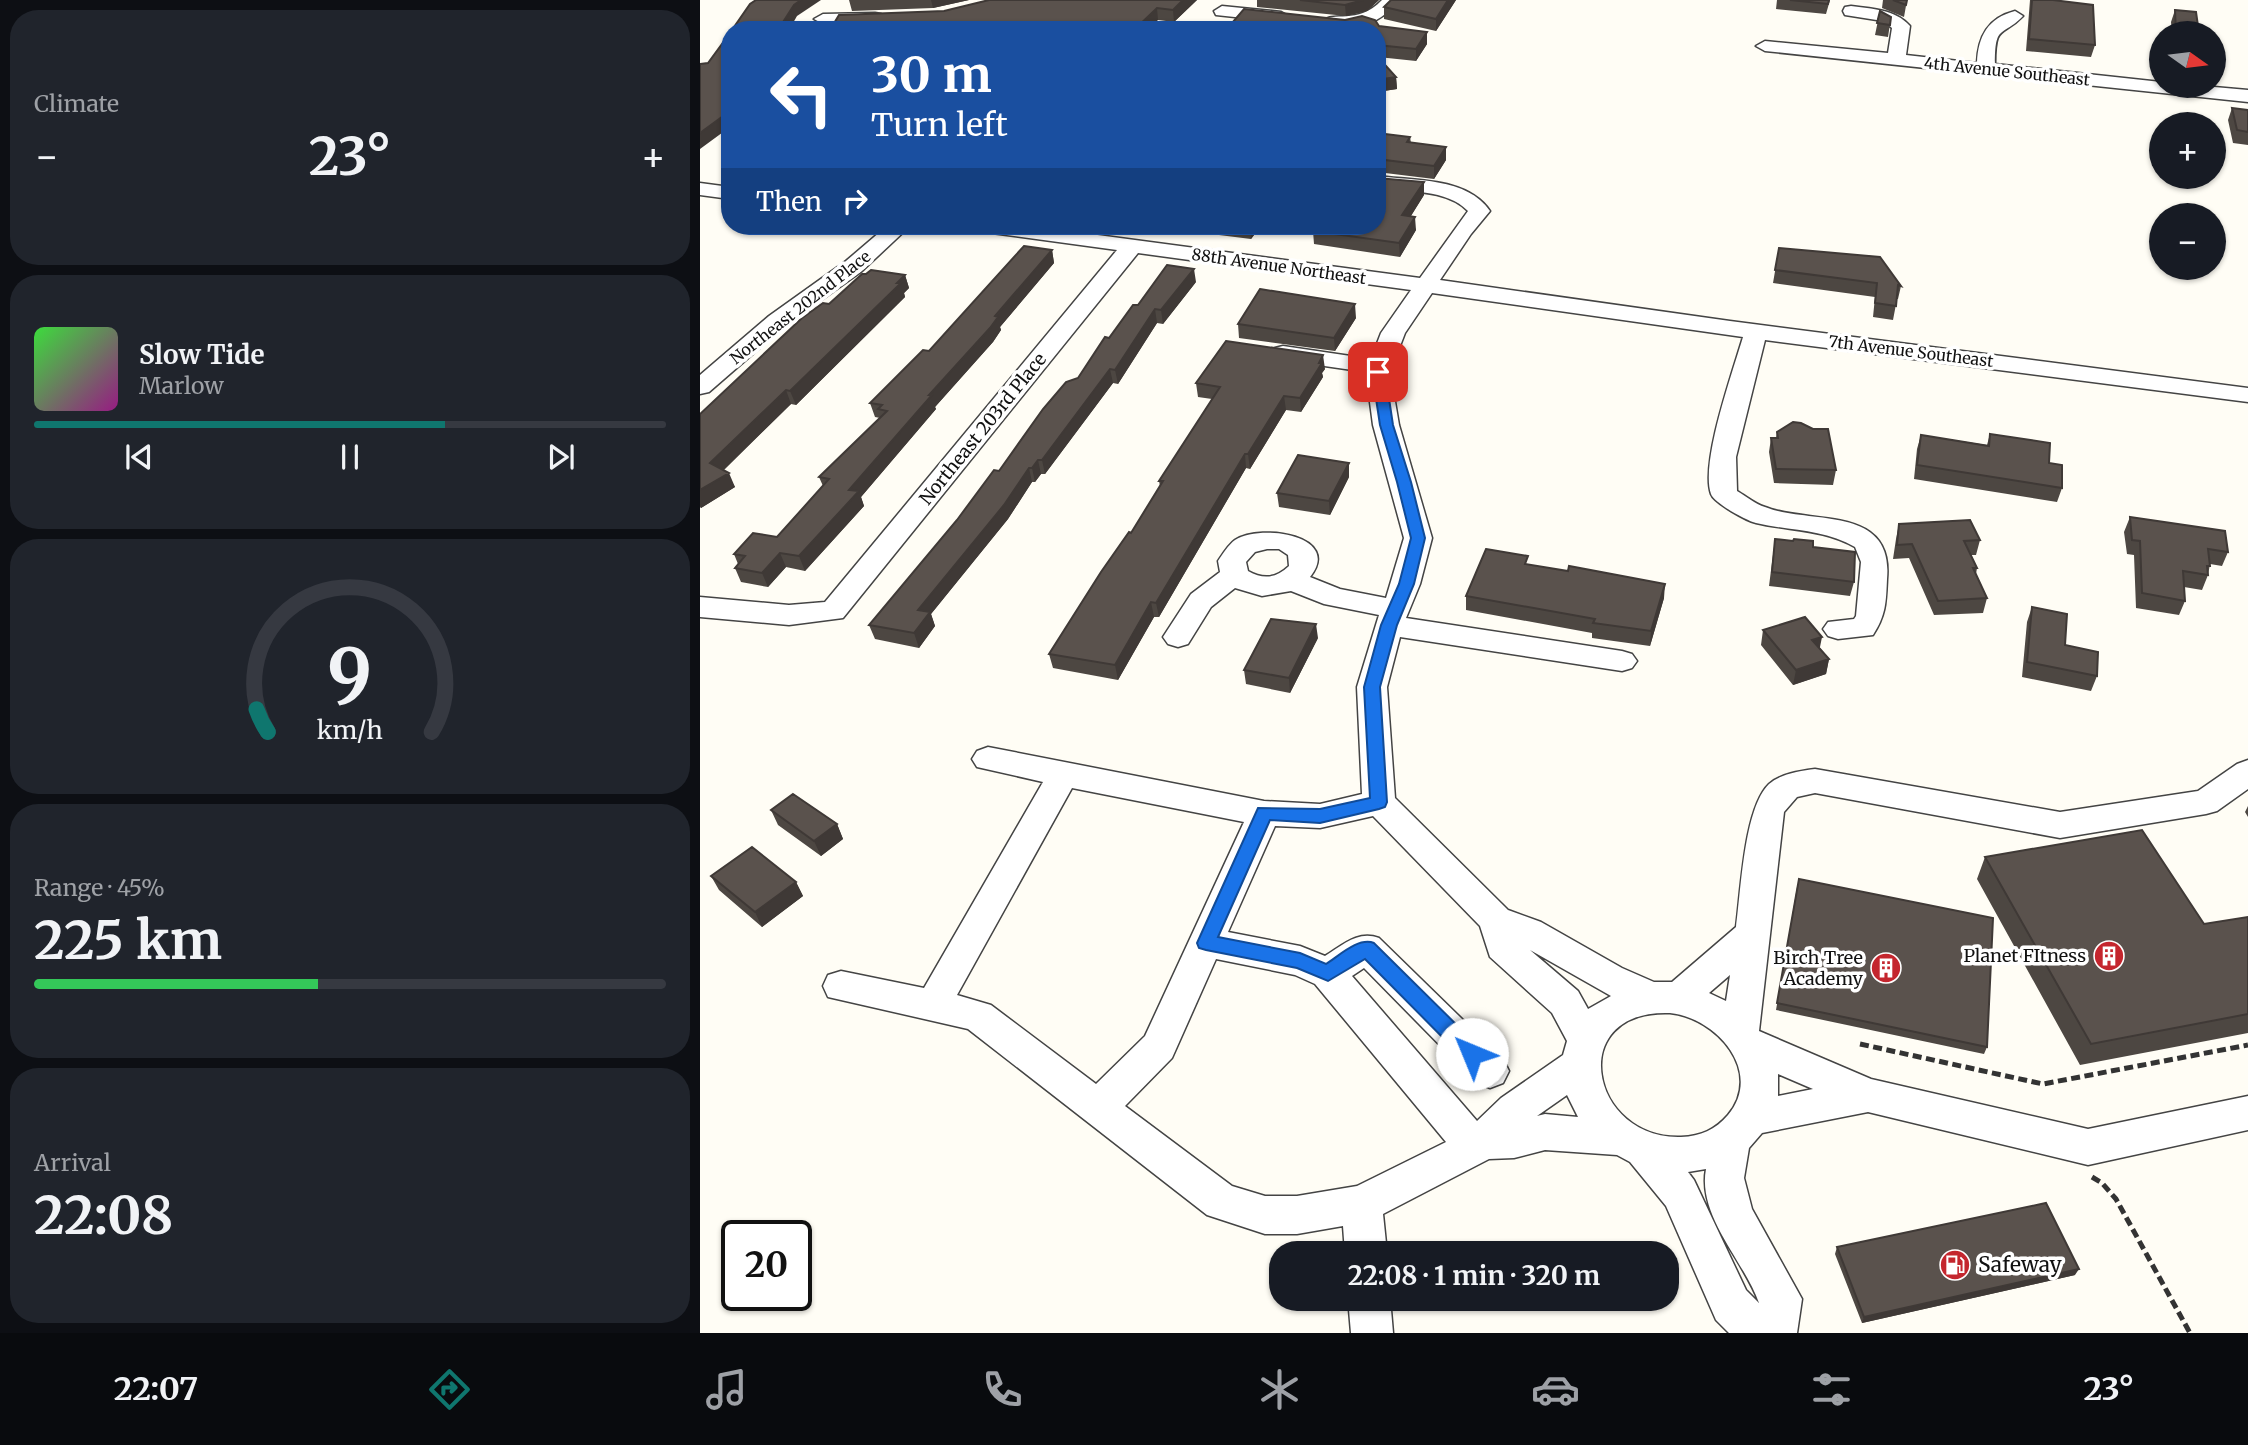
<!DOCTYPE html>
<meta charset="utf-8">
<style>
body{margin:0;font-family:Merriweather,serif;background:#20242c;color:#f1f3f6;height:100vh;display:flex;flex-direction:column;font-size:26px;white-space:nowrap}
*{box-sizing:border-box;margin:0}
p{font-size:23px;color:#9ea1a6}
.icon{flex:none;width:38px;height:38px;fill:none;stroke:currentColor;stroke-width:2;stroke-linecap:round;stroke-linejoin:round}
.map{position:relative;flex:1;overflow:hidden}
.details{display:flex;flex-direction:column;gap:10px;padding:10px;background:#0d0f14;width:700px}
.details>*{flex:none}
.guide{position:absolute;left:21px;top:21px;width:665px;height:214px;border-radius:28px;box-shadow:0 2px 5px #0004;background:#1a4fa0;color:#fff;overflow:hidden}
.needle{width:46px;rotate:104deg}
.buttons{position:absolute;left:1449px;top:21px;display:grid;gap:14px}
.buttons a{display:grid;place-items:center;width:77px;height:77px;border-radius:50%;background:#171b24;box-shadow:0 2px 5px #0004;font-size:35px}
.speed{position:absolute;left:21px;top:1220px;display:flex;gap:14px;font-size:35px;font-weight:700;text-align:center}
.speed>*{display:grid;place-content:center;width:91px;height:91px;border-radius:50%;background:#171b24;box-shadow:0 2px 5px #0004;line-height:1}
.speed .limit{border:4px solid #111;border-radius:10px;background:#fff;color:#111}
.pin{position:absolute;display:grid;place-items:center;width:60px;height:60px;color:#fff;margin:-30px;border-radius:14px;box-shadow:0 4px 10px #0006}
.me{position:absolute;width:77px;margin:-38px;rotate:315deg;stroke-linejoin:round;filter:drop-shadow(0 0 5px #0008)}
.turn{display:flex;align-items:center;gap:24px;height:147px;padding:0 35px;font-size:32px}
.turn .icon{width:91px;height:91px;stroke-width:2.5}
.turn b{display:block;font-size:49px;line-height:60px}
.then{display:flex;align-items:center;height:66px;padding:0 35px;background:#0003;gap:14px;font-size:26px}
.big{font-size:52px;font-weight:700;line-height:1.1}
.details .tile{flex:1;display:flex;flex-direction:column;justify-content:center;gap:10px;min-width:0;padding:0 24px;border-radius:28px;background:#20242c}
.details .dial{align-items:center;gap:0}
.dial svg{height:182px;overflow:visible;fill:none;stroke:#363941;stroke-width:7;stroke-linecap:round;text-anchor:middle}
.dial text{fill:#f1f3f6;stroke:none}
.song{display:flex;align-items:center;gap:21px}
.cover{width:84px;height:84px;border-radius:10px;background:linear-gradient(135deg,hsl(120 70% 55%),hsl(310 70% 35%))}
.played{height:7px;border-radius:4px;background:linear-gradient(90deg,#0f766e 65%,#363941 65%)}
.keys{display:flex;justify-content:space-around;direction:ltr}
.heat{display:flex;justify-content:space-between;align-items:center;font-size:38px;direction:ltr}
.charge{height:10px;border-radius:5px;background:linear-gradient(90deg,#34c759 45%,#363941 0)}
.trip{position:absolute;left:569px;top:1241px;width:410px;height:70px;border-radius:28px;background:#171b24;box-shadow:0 2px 5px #0004;font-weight:700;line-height:70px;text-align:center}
.tabs{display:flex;height:112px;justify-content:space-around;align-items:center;background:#090b0e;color:#9ea1a6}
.tabs .icon{width:49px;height:49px}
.tabs .current{color:#0f766e}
.tabs b{font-size:32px;color:#f1f3f6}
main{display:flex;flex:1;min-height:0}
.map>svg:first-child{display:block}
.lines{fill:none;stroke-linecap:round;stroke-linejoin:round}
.minor-casing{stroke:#444;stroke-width:3}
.path{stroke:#333;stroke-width:5;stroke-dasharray:9 4.5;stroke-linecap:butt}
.minor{fill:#fff;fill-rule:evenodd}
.wall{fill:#4d4742}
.shaded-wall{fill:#3f3936}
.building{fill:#5a524d;stroke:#3f3936;stroke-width:2}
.route{fill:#1a73e8;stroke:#114b97;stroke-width:2}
.labels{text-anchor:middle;stroke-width:7;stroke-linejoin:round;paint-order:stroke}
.far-street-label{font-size:16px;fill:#111;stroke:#fff}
.street-label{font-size:18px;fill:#111;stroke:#fff}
.poi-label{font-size:18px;fill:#111;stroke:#fff;text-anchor:end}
.near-poi-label{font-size:21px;fill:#111;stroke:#fff;text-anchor:start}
</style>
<main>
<section class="details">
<div class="tile"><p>Climate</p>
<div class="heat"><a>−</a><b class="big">23°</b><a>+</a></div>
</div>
<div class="tile">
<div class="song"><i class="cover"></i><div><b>Slow Tide</b><p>Marlow</p></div></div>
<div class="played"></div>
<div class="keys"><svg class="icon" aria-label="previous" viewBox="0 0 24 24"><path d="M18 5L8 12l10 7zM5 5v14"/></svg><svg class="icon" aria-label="pause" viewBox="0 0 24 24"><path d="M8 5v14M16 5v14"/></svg><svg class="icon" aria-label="next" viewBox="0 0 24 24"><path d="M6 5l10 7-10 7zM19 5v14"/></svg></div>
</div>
<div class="tile dial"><svg viewBox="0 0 100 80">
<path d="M14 69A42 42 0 1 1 86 69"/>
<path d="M14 69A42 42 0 0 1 9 59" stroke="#0f766e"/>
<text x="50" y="56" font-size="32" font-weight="700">9</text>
<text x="50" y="72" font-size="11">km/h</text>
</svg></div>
<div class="tile"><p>Range · 45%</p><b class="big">225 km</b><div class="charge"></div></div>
<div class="tile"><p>Arrival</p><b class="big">22:08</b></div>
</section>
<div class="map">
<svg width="1548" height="1333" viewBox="0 0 1548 1333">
<rect width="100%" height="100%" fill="#fffdf5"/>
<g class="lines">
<g class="minor-casing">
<path id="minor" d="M682 0H699C681 24 653 33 624 26L621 22C633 10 657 26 682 0Z
M522 6 581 12 590 17 581 22 516 15 514 11Z
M1151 6C1172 9 1195 9 1210 26L1206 55 1277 63C1278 36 1288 18 1315 11L1323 16C1302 38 1295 23 1295 64L1461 82V86H1503L1548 90V102L1065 51 1056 46 1065 41 1188 53 1192 28 1183 21 1145 15 1143 11 1145 7Z
M175 13 181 14 184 18 181 22 123 24 114 19 123 14Z
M677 176C715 181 767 177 790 211L771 234 740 280 1030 321 1548 388V402L1065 340 1036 457 1037 491C1046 496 1055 504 1065 507 1109 525 1194 504 1187 579 1186 602 1186 615 1173 635L1138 639 1128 636 1123 629 1128 622 1154 619 1156 616 1161 562 1155 547C1124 529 1090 531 1056 523 1047 521 1014 503 1011 494 1000 463 1033 371 1043 337L732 293 705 333 690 372 699 425 732 538 720 584 706 618 922 651 932 654 937 661 932 668 922 671 700 637 687 687 695 798 808 910 841 922 922 968 954 982H972L1036 927C1041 891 1044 808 1069 784 1080 774 1100 771 1115 769L1360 812 1498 791 1537 764 1548 760V789L1517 811 1506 814 1360 838 1115 793 1097 797 1084 812 1059 1031 1171 1079 1388 1129 1548 1096V1130L1388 1165 1168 1112 1062 1133 1049 1148 1044 1178 1052 1209 1102 1299 1097 1333H1029L1016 1320 966 1206 930 1162 917 1155 845 1150 814 1158 789 1159 683 1214 687 1253H645L643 1226 597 1234H565L507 1215 268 1029 128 997 123 986 128 975 141 971 224 988 343 782 277 767 272 759 277 751 288 747 564 801 620 804 662 794 657 687 679 615 624 604 591 591 562 596 535 588 511 607 488 644 478 647 468 644 463 637 491 594 520 572 518 561C522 555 529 544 535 540 562 523 643 536 610 577L640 589 686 598 704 538 673 425 666 372 583 360 575 358 571 353 575 348 583 346 671 359 681 333 711 290 438 253 143 618 89 625 0 617V597L89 605 125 602 417 250 284 232 277 230 274 226H330L720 278 768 211C747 189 707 192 677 188ZM567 549H579L588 555 589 566C576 578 564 580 548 571L546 562 555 552ZM372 788 544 822 445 1036 396 1084 291 1005 257 995ZM673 816 780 926 790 957 852 1013 867 1041 863 1055 801 1098 777 1121 652 976 664 968 777 1083 790 1088 803 1083 809 1071 803 1059 679 938C658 930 643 945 625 956L600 946 528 932 575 826 620 828ZM830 950 911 996 888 1009 878 991ZM516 959 595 975 615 984 746 1142 657 1186 597 1196H565L532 1186 425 1106 472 1058ZM1030 975 1026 1001 1009 993ZM970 1013C1017 1018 1064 1072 1028 1115 1015 1130 1001 1136 981 1137 890 1140 864 1009 970 1013ZM1078 1074 1113 1089 1078 1096ZM867 1095 878 1117 845 1114 837 1116ZM1006 1169C997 1216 1045 1262 1059 1303L1046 1290 994 1180 988 1172Z
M0 183 30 187V199L0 195Z
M187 226H210L162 271 85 326 9 392 0 394V375L69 316 146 261Z
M648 1298H690L693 1333H651Z"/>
</g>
<path class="path" d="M1160 1044 1343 1084 1548 1045
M1392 1177 1402 1183 1416 1199 1490 1333"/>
<use href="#minor" class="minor"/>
</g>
<path class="wall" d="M149 0H269L233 8 152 11Z
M289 0H497L474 22 458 20 244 11Z
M557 0H679L667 11 646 16 557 7Z
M691 0H756L736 31 684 19V7Z
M1077 0H1130L1126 14 1076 9Z
M1183 0H1207L1204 17 1182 8Z
M1330 0H1353L1395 45 1391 57 1326 51Z
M1475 10 1499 33H1472L1471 22Z
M1180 11 1191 17 1188 37 1175 35Z
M679 26 727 44 716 61 678 57 696 77 697 89 677 92V30Z
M1532 108 1548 110V145L1533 143 1528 120Z
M677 133 710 137 711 143 746 160 734 179 677 172Z
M724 195 710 217 716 230 700 257 614 244 613 231Z
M510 226H561L551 239 511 234Z
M1079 248 1201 286 1198 299H1197L1193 320 1173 317 1175 297 1073 283Z
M352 250 354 263 300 327 301 330 293 342 235 407 236 409 161 497 164 506 105 571 86 567 68 587 41 582 35 568 38 564 34 554 77 537 123 486 119 477 180 418 175 417 170 403 229 351Z
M166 274 205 275 209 288 204 293 205 297 96 405 91 404 24 470 35 487 1 508 0 507V414Z
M496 282 463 324 457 323 418 384 413 383 345 474H341L335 482H332L308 519 231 614 235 626 219 648 175 639 169 625 378 378 409 338 438 305Z
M656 318 635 351 539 338 538 324Z
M625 369 622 373 623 377 601 412 586 410 550 469 546 468 459 617H454L418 680 353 668 349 654 431 533 460 486 459 481 512 399 498 397 496 383Z
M1077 432 1136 470 1133 485 1074 483 1069 452 1071 438H1076Z
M1290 434 1349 463 1362 488 1357 502 1214 479 1217 449 1221 435 1287 445Z
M649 477 630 515 579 507 577 493Z
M1430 517 1528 552 1522 566 1510 564 1508 575 1502 590 1484 587 1485 601 1479 615 1436 608 1434 555 1427 554 1424 532Z
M1199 524 1280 540 1276 555H1271L1277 568 1276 574 1287 598 1283 613 1234 615 1209 558 1193 559 1196 539Z
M1075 539 1154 582 1150 596 1069 586Z
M828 565 964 598 950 646 892 638V633L766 610V596Z
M1332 607 1365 645 1397 676 1391 691 1322 677 1327 622Z
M1063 630 1120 648 1129 659 1126 674 1093 685 1061 645Z
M618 638 590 693 546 684 544 670Z
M1548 806V817L1545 812Z
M71 810 137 824 143 839 121 856 78 825Z
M1285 857 1504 924 1548 917V1033L1380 1065 1277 879Z
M11 876 96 882 103 896 62 927 19 890Z
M1097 887 1287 1047 1284 1054 1076 1010Z
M1137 1247 1375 1275 1162 1323 1135 1254Z"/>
<path class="shaded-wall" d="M101 0H121L97 16 89 30H78L94 5Z
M231 0H269L233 8Z
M483 0H497L474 22 473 10Z
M663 0H679L667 11 646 16 645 5Z
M748 0H756L736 31V19Z
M457 8 458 20 448 30H434Z
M727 32V44L716 61V49Z
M696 77 697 89 677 92V80Z
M30 111V127L0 149V133Z
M746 147V160L734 179V166Z
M724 182V195L703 229 702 215Z
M715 217 716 230 700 257 699 243Z
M550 226H561L551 239Z
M352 250 354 263 300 327 301 330 293 342 235 407 236 409 161 497 164 506 105 571 99 556 149 490Z
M494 269 496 282 463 324 461 310Z
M205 275 209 288 204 293 205 297 96 405 90 391Z
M655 304 656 318 635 351 634 338Z
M455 309 457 323 418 384 415 370Z
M623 355 625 369 622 373 623 377 601 412 600 398Z
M410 369 413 383 345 474 342 460Z
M86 390 91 404 16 477 10 463Z
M584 396 586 410 550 469 548 454Z
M545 454 546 468 459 617 456 603Z
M338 460 341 474 335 482 332 468Z
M649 463V477L630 515 629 501Z
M329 468 332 482 308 519 231 614 235 626 219 648 214 633 218 610Z
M29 473 35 487 1 508 0 505V490Z
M80 553 86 567 68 587 62 573Z
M965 584 964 598 950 646 951 631Z
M451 602 454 617 418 680 415 665Z
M616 624 618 638 590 693 589 678Z
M1122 637 1119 652 1112 640Z
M1129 659 1126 674 1093 685 1096 670Z
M137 824 143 839 121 856 114 841Z
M96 882 103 896 62 927 55 912Z
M1379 1269 1375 1275 1162 1323 1164 1317Z"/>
<path class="building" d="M56 0H101L94 5 78 30H32L50 4Z
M289 0H483L473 10 457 8 434 30H130L139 15 244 11Z
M600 0H663L645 5Z
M691 0H748L736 19 684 7Z
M1090 0H1129L1128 4Z
M1193 0H1207L1206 5Z
M1332 0H1353L1393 5 1395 45 1329 39Z
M544 9 645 20 662 16 675 20 679 26 727 32 716 49 677 45V30H526Z
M1475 10 1496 12 1499 33H1476Z
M1180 11 1191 17 1190 25 1177 23Z
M30 33V111L0 133V64L8 63Z
M677 56 696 77 677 80Z
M1532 108 1548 110V132L1537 130Z
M677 133 710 137 707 142 746 147 734 166 677 159Z
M677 178 724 182 702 215 715 217 699 243 613 231 616 226H677Z
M324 246 352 250 295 316 298 317 290 328 229 395H232L149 490 159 491 99 556 80 553 62 573 35 568 45 556 34 554 53 533 77 537 129 479 119 477 187 411 178 409 182 405 170 403 223 350 229 351Z
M1079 248 1180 257 1201 286 1198 285 1196 306 1175 303 1177 283 1075 270Z
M467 265 494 269 461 310 455 309 415 370 410 369 342 460H338L332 468H329L304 505 218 610 230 612 214 633 169 625 257 520 294 470 299 471 343 409 366 382 378 378 405 337 409 338 433 305H438Z
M171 270 205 275 197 283H201L90 391 86 390 10 463 29 473 0 490V414L102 318 123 303 129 304 162 274H166Z
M560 289 655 304 634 338 538 324Z
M526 341 623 355 619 363H622L600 398 584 396 548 454H545L456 603 451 602 415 665 349 654 401 572 429 532 431 533 463 481H459L520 387 496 383Z
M1093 422 1101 423 1113 429H1128L1136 470 1076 469 1071 438H1078L1077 432Z
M1290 434 1350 443 1349 463 1362 465V488L1217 465 1221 435 1289 446Z
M598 455 649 463 629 501 577 493Z
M1430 517 1525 531 1528 552 1508 549 1510 566H1507L1508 575 1483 571 1485 601 1442 593 1440 541 1432 540Z
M1270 520 1280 540 1264 541 1277 568H1273L1287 598 1238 601 1212 544 1197 545 1199 524Z
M1075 539 1093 541 1094 539 1113 541V547L1155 552 1154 582 1072 572Z
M786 549 828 556 825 564 868 571 869 566 965 584 951 631 893 623 895 619 766 596Z
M1332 607 1367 614 1365 645 1398 652 1397 676 1327 662Z
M1105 617 1122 637 1112 640 1129 659 1096 670 1063 630Z
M571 619 616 624 589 678 544 670Z
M93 794 137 824 114 841 71 810Z
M1442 830 1504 924 1548 917V1014L1391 1044 1285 857Z
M52 847 96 882 55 912 11 876Z
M1099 879 1293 918 1287 1047 1077 1003Z
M1346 1203 1379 1269 1164 1317 1137 1247Z"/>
<path class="route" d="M678 368 685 372 693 425 711 482 725 538 714 584 697 625 680 687 687 802 685 807 679 809 620 823 570 820 518 937 600 953 626 964C639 956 658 937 674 943L780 1048 782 1054 780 1060 772 1062 765 1060 665 959 628 981 597 968 506 950 499 948 497 943 558 808 620 809 670 798 664 687 681 625 699 584 711 538 697 482 680 425 672 372Z"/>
<defs>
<g id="building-disc" transform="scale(1.575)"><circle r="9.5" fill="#c4262e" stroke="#fff"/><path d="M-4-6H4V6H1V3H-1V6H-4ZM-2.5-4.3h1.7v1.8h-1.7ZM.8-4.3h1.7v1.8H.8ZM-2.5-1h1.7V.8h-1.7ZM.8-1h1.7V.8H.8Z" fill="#fff"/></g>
<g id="fuel-disc" transform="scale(1.575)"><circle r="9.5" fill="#c4262e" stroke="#fff"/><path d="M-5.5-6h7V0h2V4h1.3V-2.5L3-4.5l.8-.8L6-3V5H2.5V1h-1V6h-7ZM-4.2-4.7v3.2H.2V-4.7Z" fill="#fff"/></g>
</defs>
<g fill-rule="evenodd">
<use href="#building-disc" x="1409" y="956"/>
<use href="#building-disc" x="1186" y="968"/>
<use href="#fuel-disc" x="1255" y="1265"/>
</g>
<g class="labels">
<g class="far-street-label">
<text transform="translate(1307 71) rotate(6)" y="6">4th Avenue Southeast</text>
<text transform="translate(579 266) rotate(8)" y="6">88th Avenue Northeast</text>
<text transform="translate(100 307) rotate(-38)" y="6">Northeast 202nd Place</text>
<text transform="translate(1211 351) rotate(7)" y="6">7th Avenue Southeast</text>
</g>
<g class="street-label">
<text transform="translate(283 429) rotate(-51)" y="6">Northeast 203rd Place</text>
</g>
<g class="poi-label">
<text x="1386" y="962">Planet FItness</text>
<text x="1163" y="964">Birch Tree<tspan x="1163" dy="21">Academy</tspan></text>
</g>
<g class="near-poi-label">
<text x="1278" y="1272">Safeway</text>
</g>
</g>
</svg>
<div class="buttons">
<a><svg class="needle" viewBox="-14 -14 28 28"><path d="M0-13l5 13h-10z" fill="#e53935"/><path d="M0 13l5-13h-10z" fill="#9ea1a6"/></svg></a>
<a>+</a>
<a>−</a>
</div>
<div class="speed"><div class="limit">20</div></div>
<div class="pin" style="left:678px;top:372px;background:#d93025"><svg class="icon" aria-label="arrive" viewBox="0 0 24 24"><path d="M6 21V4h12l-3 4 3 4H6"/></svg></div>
<svg class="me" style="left:772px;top:1054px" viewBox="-20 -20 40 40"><circle r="19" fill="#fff"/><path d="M0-13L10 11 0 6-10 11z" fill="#1a73e8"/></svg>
<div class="trip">22:08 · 1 min · 320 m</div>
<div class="guide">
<div class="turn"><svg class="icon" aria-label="left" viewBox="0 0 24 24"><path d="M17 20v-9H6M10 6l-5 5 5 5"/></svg><div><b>30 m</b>Turn left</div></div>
<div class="then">Then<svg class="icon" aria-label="right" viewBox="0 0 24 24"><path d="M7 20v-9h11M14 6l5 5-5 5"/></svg></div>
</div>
</div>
</main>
<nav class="tabs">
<b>22:07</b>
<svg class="icon current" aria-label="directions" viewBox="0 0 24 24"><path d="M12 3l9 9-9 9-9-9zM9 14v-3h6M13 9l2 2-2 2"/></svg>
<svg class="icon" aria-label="music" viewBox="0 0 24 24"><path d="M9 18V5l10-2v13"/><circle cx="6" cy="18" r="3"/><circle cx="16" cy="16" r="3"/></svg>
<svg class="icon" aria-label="phone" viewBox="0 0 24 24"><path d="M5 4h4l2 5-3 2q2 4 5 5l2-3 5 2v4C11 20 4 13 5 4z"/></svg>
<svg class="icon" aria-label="climate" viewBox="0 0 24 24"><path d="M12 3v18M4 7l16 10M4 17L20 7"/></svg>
<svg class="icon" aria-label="car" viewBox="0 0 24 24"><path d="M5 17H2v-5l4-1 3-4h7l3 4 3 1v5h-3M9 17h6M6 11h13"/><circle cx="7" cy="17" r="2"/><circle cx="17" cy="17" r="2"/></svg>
<svg class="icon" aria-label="filters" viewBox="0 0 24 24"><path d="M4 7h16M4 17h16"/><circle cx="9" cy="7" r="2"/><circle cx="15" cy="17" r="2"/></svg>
<b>23°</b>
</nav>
